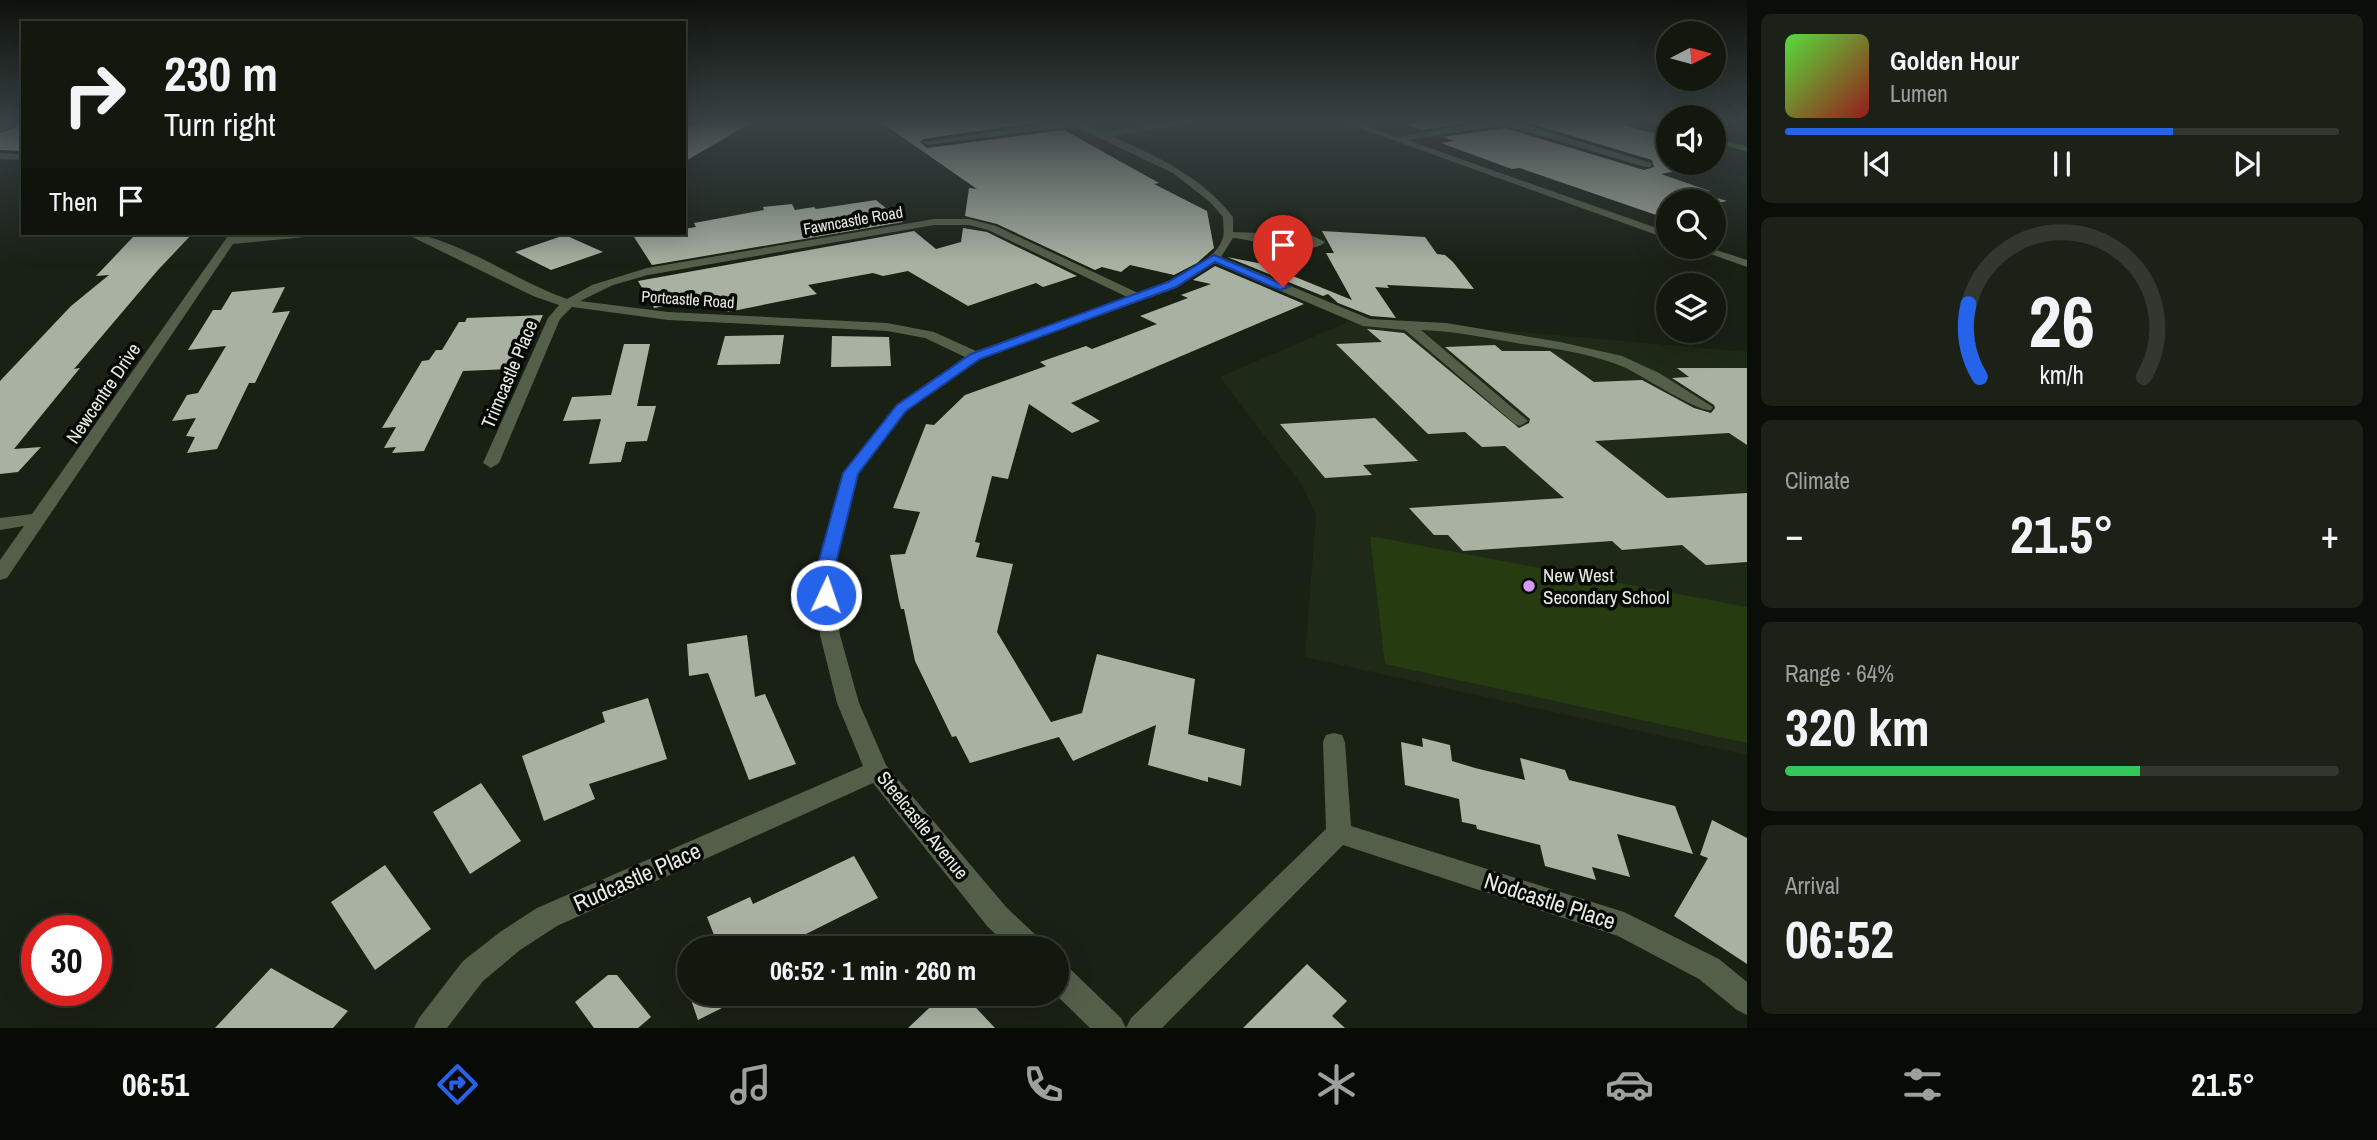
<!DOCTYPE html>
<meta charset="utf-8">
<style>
body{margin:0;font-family:"Archivo Narrow",sans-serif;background:#1c2118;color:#f1f3f6;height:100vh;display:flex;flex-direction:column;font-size:26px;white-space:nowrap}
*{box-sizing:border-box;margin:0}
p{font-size:23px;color:#9da09e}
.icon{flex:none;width:38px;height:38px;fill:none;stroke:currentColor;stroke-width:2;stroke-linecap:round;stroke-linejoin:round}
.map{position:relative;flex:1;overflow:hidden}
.side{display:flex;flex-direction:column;gap:14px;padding:14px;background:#0a0d08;width:630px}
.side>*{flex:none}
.guide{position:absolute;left:21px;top:21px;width:665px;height:214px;border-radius:0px;box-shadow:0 7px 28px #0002,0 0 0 2px #32372f;background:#13180f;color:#f1f3f6;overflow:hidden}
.needle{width:46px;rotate:84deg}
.controls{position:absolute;left:1656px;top:21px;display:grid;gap:14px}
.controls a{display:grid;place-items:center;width:70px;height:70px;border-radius:50%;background:#13180f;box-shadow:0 7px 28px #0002,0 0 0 2px #32372f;font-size:35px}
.speed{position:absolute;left:21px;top:915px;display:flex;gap:14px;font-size:35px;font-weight:700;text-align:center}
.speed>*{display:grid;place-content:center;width:91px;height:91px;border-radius:50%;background:#13180f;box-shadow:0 7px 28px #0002,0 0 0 2px #32372f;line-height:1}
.speed .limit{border:10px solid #d22;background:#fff;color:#111}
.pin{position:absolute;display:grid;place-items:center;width:60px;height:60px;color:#fff;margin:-72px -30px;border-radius:50% 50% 50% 0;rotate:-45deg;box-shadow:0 0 7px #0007}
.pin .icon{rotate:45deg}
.me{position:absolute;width:77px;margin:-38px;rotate:3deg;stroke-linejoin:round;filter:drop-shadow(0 0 5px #0008)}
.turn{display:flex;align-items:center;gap:24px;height:147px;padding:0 28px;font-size:32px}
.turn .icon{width:91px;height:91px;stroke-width:2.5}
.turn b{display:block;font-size:49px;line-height:60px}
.then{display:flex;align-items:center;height:66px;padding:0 28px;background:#0003;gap:14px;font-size:26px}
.big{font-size:52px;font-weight:700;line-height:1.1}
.side .card{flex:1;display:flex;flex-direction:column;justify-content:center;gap:10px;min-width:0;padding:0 24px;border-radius:10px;background:#1c2118}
.side .dial{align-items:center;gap:0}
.dial svg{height:182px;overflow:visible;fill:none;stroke:#32372f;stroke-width:7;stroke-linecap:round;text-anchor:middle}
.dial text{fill:#f1f3f6;stroke:none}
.song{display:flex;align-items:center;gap:21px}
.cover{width:84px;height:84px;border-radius:10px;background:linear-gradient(135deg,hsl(110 70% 55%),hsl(0 70% 35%))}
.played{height:7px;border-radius:4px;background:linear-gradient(90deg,#2563eb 70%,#32372f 70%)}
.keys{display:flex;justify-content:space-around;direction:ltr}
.heat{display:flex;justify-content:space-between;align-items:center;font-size:38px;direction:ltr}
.charge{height:10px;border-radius:5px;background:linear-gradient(90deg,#34c759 64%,#32372f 0)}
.trip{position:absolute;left:677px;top:936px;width:392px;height:70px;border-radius:35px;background:#13180f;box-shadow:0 7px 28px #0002,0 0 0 2px #32372f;font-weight:700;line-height:70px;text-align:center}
.tabs{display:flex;height:112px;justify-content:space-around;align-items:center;background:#080a06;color:#9da09e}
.tabs .icon{width:49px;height:49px}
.tabs .on{color:#2563eb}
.tabs b{font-size:32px;color:#f1f3f6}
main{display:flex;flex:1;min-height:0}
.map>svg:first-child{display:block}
.built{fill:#1f2917}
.green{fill:#263c10}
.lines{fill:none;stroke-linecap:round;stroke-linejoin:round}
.stream{stroke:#546f3d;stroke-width:4.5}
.building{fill:#a9b2a2}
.minor{fill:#545f4a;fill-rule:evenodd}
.route{fill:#2563eb;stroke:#184099;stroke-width:2}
.poi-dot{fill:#d69bfa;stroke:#060905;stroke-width:2.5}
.labels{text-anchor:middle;stroke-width:7;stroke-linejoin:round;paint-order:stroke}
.far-street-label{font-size:16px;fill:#e7ece3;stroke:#060905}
.street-label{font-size:19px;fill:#e7ece3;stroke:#060905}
.poi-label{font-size:19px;fill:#e7ece3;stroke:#060905;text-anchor:start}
.near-street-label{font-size:23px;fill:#e7ece3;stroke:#060905}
</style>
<main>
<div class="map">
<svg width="1747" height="1028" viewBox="0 0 1747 1028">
<rect width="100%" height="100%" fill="#192014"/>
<path class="built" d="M1350 321 1375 328 1511 331 1747 352V755L1305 657 1316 515 1301 484 1220 377Z"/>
<path class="green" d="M1370 536 1747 607V743L1385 664Z"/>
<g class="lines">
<path class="stream" d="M1653 121 1668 126
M1713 140 1747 149"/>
</g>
<path class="building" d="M704 121H754L684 162V128Z
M879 121H1047L923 139 920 142 927 148 1064 130 1159 183 1154 184 1207 211 1214 248 1197 263 1174 275 1130 265 1121 272 1102 267 1095 270 997 224 965 216 969 188 977 189Z
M1410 121H1477L1423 130 1409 126Z
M1522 121H1627V126L1668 137V163L1706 165 1661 174 1710 191 1700 193 1727 201 1713 204V201H1668V214L1659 216 1520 168 1512 169 1441 143 1455 141 1443 137 1505 128 1644 170 1654 167 1652 160Z
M23 124V151L0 150V133Z
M876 200 903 222 652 265 634 237 684 233V229L696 227 694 223 764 210 763 207 792 204 795 210 814 207 816 209Z
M963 228 987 232 1077 276 1043 287 1036 283 968 306 908 271 883 276 873 273 808 285 817 294 728 312 715 297 654 308 638 281 914 231 936 249 961 242Z
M1322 231 1425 237 1437 254 1445 255 1453 262 1474 289 1387 285 1389 288 1375 287 1396 318 1371 316 1338 303 1328 294 1323 296 1227 257 1263 264 1352 300 1326 253H1334Z
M169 233H193L158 270 74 369 80 368 14 449 41 447 18 472 0 474V381L71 306 109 275 96 276 134 236Z
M565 235 603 252 551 270 515 252Z
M1215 266 1304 304 1071 403 1100 421 1072 433 1029 404 1008 479 992 476 975 542 980 543 976 557 1013 564 997 632 1051 722 1082 713 1097 654 1195 679 1188 734 1245 749 1241 786 1208 777V782L1148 765 1156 725 1073 761 1059 737 970 763 956 736 952 737 915 661 904 609H901L899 601 890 555 905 554 920 512 893 508 926 424 934 425 965 395 1046 366 1040 362 1086 346 1092 349 1157 324 1140 316 1188 298 1181 295 1211 284 1193 280Z
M285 287 272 313 290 311 255 383H249L217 449 187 453 195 437 186 436 196 418 172 421 187 395 198 393 226 346 188 350 213 310H221L232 292Z
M543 315 528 347 521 348 511 369 463 371 424 451 392 453 396 447 384 448 396 427 382 428 422 361 429 360 436 350H442L459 322H465L467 318Z
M1367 329 1404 333 1519 428 1529 423 1530 419 1445 347 1495 345 1502 351H1550L1594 382 1642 380 1694 408 1711 413 1715 408 1714 405 1672 378 1689 377 1677 368H1747V445L1729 433 1595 441 1667 498 1747 493V562L1706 565 1682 545 1622 550 1612 541 1463 551 1448 535H1434L1409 508 1564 498 1505 446 1482 447 1465 432 1428 434 1336 344 1382 342Z
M784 335 780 364 717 365 725 336Z
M832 336 889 337 891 366 831 367Z
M624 344H650L637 406H656L647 441 626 442 621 462 589 464 601 419 563 421 572 397 611 395Z
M1375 418 1418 461 1363 465 1372 475 1325 478 1280 424Z
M747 635 755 697 765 694 796 764 749 780 708 673 689 676 687 644Z
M648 698 667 759 589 784 595 799 544 821 522 756 605 722 602 712Z
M1422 738 1450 745 1452 761 1475 768 1525 780 1520 758 1565 770 1569 780 1675 806 1693 854 1617 834 1630 877 1592 867 1596 880 1545 866 1540 845 1477 829 1476 825 1462 822 1459 799 1405 785 1401 742 1423 747Z
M481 783 521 841 470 874 433 812Z
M1712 820 1747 838V964L1674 916 1708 858 1700 855Z
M854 856 878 898 778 948H719L707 917 750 897 753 904Z
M385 865 431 929 375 970 331 902Z
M1307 964 1347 1001 1332 1016 1345 1028H1243Z
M271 968 317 994 348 1011 333 1028H215Z
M608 975H617L651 1017 638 1028H594L575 1002Z
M689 994H750L698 1020Z
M944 994H963L995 1028H908Z"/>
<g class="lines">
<path class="minor" d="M11 121H23L0 131V125Z
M1067 121H1078L1102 132 1181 121H1205L1111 136C1157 156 1202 177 1233 217V232L1311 235 1325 242C1308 259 1254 239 1233 238L1221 257 1370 319 1446 323 1560 342 1622 356 1659 373 1713 407 1711 410C1700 413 1642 376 1626 368 1594 354 1557 349 1522 344 1488 338 1455 331 1421 330L1528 421 1520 426 1515 424 1405 330 1363 326 1215 263 1176 288 980 359 906 411 859 473 833 575 840 635 859 703 886 765 1007 908 1039 938 1043 948H1010L987 926 873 783 557 926 520 950 483 981 447 1028H414L419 1018 463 961 500 932 537 908 863 766 837 703 820 635 815 575 843 473 896 405 965 357 925 338 887 331 668 320 572 307 560 319 499 463 491 468 483 463 548 318 559 305 533 296 404 233C449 233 519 283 567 299L592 285 647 268 934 219H969L996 226 1138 293C1161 285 1214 264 1222 240 1225 234 1223 224 1223 217L1210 202 1173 173 1074 126 927 145 923 142ZM934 225H969L988 230 1127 297 976 351 934 332 887 323 668 312 580 301 613 285 648 275Z
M1340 121H1353L1397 137 1495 121H1512L1651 163V167H1645L1505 125 1407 140 1668 232V239Z
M0 153 23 154V160L0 159Z
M230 233H240L238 237 320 233 315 236 233 244 7 578 0 580V560L24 526 0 530V518L32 514Z
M1691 247H1707L1747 260V267Z
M1334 733 1342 735 1345 742 1351 826 1624 912 1719 959 1747 982V1015L1737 1010 1699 979 1618 936 1343 845 1162 1028H1126L1131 1018 1326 829 1323 742 1326 735Z
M1057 962 1067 966 1121 1018 1126 1028H1090L1055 994Z"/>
</g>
<linearGradient id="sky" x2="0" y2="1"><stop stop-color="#0e120b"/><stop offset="0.46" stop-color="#384245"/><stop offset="1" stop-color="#384245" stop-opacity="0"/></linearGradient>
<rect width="1747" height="265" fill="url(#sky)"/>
<path class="route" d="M1214 255 1289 287 1280 290 1215 262 1176 287 980 359 906 411 858 474 833 575 835 595 832 599H820L815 575 843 473 897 405 971 354 1168 282Z"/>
<circle class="poi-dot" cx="1529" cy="586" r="7"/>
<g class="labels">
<g class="far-street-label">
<text transform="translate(853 220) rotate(-10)" y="6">Fawncastle Road</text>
<text transform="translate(688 299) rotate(4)" y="6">Portcastle Road</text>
</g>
<g class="street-label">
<text transform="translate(509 374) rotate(-67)" y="7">Trimcastle Place</text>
<text transform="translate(103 393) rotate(-56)" y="7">Newcentre Drive</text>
<text transform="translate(923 825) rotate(51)" y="7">Steelcastle Avenue</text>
</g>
<g class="poi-label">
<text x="1543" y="582">New West<tspan x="1543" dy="22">Secondary School</tspan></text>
</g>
<g class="near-street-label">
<text transform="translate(637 877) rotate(-24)" y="8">Rudcastle Place</text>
<text transform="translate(1550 901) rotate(18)" y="8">Nodcastle Place</text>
</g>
</g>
</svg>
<div class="controls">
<a><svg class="needle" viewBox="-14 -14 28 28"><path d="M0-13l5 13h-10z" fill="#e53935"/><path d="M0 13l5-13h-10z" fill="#9da09e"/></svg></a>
<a><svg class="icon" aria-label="sound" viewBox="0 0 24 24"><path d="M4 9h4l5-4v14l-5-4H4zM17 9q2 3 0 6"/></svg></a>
<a><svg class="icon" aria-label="search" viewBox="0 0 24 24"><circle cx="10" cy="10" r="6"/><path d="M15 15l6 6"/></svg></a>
<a><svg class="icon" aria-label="layers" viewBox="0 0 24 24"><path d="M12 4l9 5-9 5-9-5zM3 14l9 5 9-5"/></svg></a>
</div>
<div class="speed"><div class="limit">30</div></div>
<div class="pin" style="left:1283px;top:287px;background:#d93025"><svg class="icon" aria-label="arrive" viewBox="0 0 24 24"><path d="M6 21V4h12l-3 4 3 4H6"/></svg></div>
<svg class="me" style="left:826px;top:595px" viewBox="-20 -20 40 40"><circle r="17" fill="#2563eb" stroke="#fff" stroke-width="3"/><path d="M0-11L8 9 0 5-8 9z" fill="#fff"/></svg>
<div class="trip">06:52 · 1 min · 260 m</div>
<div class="guide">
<div class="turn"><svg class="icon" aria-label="right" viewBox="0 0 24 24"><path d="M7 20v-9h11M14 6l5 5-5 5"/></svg><div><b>230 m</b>Turn right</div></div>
<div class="then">Then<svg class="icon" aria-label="arrive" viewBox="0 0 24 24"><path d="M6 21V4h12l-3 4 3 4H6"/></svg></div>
</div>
</div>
<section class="side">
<div class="card">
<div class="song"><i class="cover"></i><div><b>Golden Hour</b><p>Lumen</p></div></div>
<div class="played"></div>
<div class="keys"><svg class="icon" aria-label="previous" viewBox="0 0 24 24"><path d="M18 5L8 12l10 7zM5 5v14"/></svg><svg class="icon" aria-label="pause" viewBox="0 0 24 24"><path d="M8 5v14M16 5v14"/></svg><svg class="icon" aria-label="next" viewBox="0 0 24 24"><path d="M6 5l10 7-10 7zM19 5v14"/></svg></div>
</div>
<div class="card dial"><svg viewBox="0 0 100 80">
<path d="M14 69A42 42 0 1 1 86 69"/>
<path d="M14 69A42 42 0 0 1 9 37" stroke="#2563eb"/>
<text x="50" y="56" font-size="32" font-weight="700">26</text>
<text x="50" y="72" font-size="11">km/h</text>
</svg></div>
<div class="card"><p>Climate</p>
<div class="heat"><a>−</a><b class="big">21.5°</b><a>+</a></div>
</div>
<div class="card"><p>Range · 64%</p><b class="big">320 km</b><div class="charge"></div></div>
<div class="card"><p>Arrival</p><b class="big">06:52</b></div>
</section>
</main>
<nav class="tabs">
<b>06:51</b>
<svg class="icon on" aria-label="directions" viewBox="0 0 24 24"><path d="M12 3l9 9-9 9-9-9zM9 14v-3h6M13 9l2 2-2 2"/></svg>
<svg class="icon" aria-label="music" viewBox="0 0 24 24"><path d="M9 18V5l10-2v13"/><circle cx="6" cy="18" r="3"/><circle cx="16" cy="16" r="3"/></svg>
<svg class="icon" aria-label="phone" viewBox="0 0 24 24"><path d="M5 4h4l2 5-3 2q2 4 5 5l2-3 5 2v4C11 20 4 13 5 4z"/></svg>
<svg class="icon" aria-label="climate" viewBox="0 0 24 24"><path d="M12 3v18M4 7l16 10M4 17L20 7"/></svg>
<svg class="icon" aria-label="car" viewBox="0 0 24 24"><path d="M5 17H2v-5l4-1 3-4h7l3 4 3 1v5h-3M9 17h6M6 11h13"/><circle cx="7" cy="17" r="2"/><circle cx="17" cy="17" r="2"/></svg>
<svg class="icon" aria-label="filters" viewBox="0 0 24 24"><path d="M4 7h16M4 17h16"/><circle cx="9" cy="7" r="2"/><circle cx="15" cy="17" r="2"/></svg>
<b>21.5°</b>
</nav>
